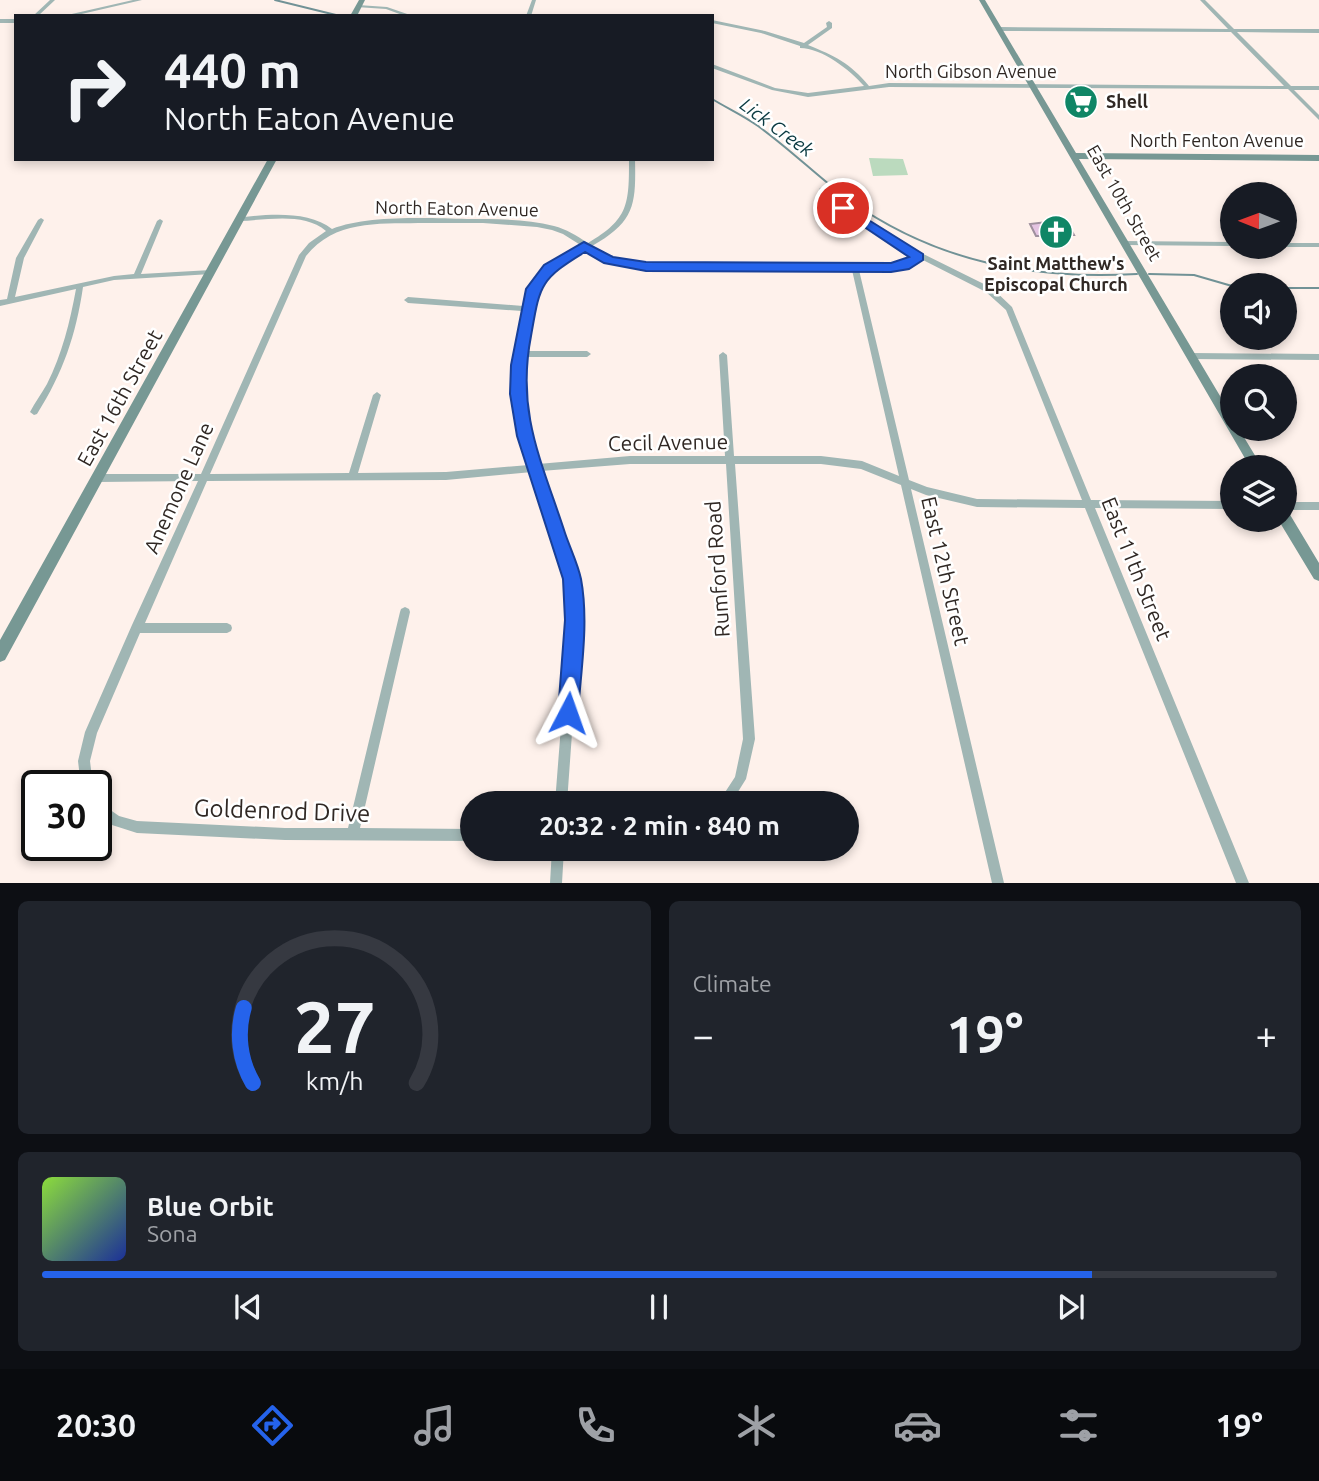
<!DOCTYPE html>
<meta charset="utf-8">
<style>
body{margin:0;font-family:Ubuntu,sans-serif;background:#20242c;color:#f1f3f6;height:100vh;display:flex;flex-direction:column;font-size:26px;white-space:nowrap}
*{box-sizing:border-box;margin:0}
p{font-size:23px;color:#9ea1a6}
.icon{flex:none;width:38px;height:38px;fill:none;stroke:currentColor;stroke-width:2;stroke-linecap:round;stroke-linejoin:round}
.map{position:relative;height:883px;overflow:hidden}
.details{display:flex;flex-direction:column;gap:18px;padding:18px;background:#0d0f14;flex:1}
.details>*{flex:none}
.guide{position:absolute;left:14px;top:14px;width:700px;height:147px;border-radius:0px;box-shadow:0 4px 10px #0003;background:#171b24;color:#f1f3f6;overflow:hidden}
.needle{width:46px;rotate:271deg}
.fabs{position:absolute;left:1220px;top:182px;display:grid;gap:14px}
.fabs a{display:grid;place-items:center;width:77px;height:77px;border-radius:50%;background:#171b24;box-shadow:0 4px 10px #0003;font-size:35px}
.speed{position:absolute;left:21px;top:770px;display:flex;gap:14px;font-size:35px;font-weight:700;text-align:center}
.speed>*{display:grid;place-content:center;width:91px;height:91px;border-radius:50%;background:#171b24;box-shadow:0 4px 10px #0003;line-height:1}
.speed .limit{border:4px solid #111;border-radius:10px;background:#fff;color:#111}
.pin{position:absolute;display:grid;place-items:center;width:60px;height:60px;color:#fff;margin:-30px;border:4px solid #fff;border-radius:50%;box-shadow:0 2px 7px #0007}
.me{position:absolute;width:77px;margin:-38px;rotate:4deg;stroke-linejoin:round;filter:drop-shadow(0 0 5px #0008)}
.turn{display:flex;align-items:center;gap:24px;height:147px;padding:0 35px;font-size:32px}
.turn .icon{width:91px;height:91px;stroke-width:2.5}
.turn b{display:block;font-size:49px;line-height:60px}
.big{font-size:52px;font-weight:700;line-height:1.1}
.details .widget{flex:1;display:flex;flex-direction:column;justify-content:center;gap:10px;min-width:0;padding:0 24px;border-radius:10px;background:#20242c}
.details .dial{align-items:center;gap:0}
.dial svg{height:182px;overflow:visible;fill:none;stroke:#363941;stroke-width:7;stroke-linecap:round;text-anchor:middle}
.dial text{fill:#f1f3f6;stroke:none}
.song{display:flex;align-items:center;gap:21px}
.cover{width:84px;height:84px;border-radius:10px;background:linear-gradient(135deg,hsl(90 70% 55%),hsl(230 70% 35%))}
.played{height:7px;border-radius:4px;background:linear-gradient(90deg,#2563eb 85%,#363941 85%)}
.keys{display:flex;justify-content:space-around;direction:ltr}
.heat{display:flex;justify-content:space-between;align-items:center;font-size:38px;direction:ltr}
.details .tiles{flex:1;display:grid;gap:18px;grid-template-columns:1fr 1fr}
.widget:last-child{grid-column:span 2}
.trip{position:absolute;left:460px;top:791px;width:399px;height:70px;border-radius:35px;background:#171b24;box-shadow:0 4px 10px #0003;font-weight:700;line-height:70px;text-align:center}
.tab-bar{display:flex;height:112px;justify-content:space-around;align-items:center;background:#090b0e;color:#9ea1a6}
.tab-bar .icon{width:49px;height:49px}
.tab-bar .selected{color:#2563eb}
.tab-bar b{font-size:32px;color:#f1f3f6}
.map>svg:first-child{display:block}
.green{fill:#bbdabe}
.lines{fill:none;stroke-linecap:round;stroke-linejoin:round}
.stream{stroke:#719296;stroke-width:2}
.building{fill:#e4c4e2;stroke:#9f909e;stroke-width:2}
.street{fill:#a0b6b4;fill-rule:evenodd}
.secondary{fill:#779894;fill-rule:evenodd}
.route{fill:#2563eb;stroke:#184099;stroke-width:2}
.labels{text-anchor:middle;stroke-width:5;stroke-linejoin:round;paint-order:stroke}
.far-street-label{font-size:18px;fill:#302824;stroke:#fff}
.far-poi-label{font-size:18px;font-weight:bold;fill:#302824;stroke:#fff;text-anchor:start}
.far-water-label{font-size:19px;font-style:italic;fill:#093940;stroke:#fff}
.street-label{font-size:21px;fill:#302824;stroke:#fff}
.near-street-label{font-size:24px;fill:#302824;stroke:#fff}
</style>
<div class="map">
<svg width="1319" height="883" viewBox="0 0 1319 883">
<rect width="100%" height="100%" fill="#fef1eb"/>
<path class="green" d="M869 158 903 159 908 175 873 176Z"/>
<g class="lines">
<path class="stream" d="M275 0 340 16
M712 99C727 108 744 116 758 126 790 149 818 177 849 200 936 262 1032 280 1137 274
M1149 274 1194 275 1232 286
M1284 288H1319"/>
</g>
<path class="building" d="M1047 222H1067L1074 235H1053L1056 241H1044L1041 236H1036L1030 224Z"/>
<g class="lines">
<path class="street" d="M50 0H55L38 16H33Z
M133 0H142L73 16H63Z
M532 0H536L531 16H526Z
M1200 0H1205L1234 29H1319V33L1237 32 1291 86H1319V90H1294L1319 115V120L1288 89 889 87 808 97 772 90 712 68V64L775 88 808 93 864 86C850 70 822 48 800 48V46L761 33 712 23V20L765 31 804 43 827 27 826 23 829 21 832 23V28L808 45C835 56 850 63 869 86L889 83 1284 86 1231 32 999 31 996 29 999 27 1228 29Z
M358 5 387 7 413 16H405L386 9 356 7V6Z
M0 19H16V23H0Z
M629 159H635C636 205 635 222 592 246 606 255 619 261 635 264L891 266 902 264 915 256 883 240 819 189 822 187 824 188 887 236 992 288 1012 307 1091 500 1232 501V509L1095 508 1249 883H1236L1085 508 977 507 926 495 911 489 1004 883H992L901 485 861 469 821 464H735L755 739 746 779 731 803H718L735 777 743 739 726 464H630L541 471 571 554 579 591V636L567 803H555L568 636V591L561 554 532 472 446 480 207 481 145 623H227L231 625 232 628 231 631 227 633H140L97 733 90 761 93 786H81L78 761 85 732 132 625 198 481 98 482 95 481 93 478 95 475 98 474H201L299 255 309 243 326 231C304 212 267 220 240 221L237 219 238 218C265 214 309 210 332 229 367 215 429 218 467 219 495 219 526 219 554 226 566 229 577 236 588 243 629 219 629 204 629 159ZM418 223H483L537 227 552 230 563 234 582 246C554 261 533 274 523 306L408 297 404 300 408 303 522 311C516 338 511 368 513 394 515 419 522 442 529 465L446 472 358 473 381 395 377 392 373 395 349 473 210 474 306 256C335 220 377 224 418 223ZM587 249 607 261 635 268 852 270 899 476 862 461 821 456H734L727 355 723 352 719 355 725 456H630L538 464C526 429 518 394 523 357H587L591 354 587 351H524C530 293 534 278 587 249ZM921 259 986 292 1006 310 1082 500 977 499 927 487 909 480 859 270H891L904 268Z
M41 218 44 220 24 258 15 297 114 276 134 274 157 221 160 219 163 221 141 274 211 270 215 272 211 274 114 280 83 287C76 335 63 373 37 414L34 415 30 412C35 402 42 393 47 384 62 354 70 322 76 289L0 306V300L7 299 16 258 38 220Z
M1123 241 1232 242V246L1125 245 1122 243Z
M1284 243H1319V247H1282H1284Z
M1191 353 1319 354V360L1191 359 1187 356Z
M1284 502H1319V510H1284Z
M405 607 409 609 410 612 360 828 472 829V841L285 840 137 833 112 825 96 814V800L119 816 137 821 285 828H348L400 612 401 609Z
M552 849H564L562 883H550Z"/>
<path class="secondary" d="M359 0H365L357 16H350Z
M979 0H985L1076 153 1319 155V161L1079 159 1232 416V429H1239L1262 467H1250Z
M268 159H277L5 660 0 662V640Z
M1284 512 1289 513 1319 563V581L1314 579 1279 521 1284 520Z"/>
</g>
<path class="route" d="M843 204 923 254V260L909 269 891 272 646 271 604 263 585 252C539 280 540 285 531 336 516 413 542 462 565 533 570 548 578 564 581 579 589 622 581 669 578 713L575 720 568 723 561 720 558 713 565 620 563 579 517 436 510 394 511 365 526 289 544 265 584 242 613 257 646 262 891 263 909 257 839 210 837 208Z"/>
<defs>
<g id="supermarket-disc" transform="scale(1.75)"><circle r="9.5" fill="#108666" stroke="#fff"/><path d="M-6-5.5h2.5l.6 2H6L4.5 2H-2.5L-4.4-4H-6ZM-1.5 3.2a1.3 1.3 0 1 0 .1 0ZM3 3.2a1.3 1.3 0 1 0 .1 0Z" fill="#fff"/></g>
<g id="church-disc" transform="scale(1.75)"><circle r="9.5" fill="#108666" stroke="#fff"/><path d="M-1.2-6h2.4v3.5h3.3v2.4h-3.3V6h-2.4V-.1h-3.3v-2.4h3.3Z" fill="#fff"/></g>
</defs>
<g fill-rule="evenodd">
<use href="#supermarket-disc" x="1081" y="102"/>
<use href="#church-disc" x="1056" y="232"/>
</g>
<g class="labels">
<g class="far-street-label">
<text x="971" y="78">North Gibson Avenue</text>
<text x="1217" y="147">North Fenton Avenue</text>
<text transform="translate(1124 203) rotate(60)" y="6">East 10th Street</text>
<text transform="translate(457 209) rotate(1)" y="6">North Eaton Avenue</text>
</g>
<g class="far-poi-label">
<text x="1106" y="108">Shell</text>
<text x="1056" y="270" text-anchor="middle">Saint Matthew's<tspan x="1056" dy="21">Episcopal Church</tspan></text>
</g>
<g class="far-water-label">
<text transform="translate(777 127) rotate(36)" y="7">Lick Creek</text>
</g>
<g class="street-label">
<text transform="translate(120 398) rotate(-61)" y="7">East 16th Street</text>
<text transform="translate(668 443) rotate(-1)" y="7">Cecil Avenue</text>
<text transform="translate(179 488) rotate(-66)" y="7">Anemone Lane</text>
<text transform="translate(718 569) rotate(-94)" y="7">Rumford Road</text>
<text transform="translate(1136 569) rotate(68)" y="7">East 11th Street</text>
<text transform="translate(945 571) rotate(77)" y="7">East 12th Street</text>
</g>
<g class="near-street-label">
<text transform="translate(282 811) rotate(2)" y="8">Goldenrod Drive</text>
</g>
</g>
</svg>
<div class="fabs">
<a><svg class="needle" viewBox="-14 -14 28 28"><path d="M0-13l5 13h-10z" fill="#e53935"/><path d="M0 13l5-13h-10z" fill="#9ea1a6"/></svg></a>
<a><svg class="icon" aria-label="sound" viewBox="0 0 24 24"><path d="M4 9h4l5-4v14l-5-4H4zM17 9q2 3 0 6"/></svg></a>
<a><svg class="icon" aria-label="search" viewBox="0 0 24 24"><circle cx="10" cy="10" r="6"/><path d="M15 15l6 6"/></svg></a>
<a><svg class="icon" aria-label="layers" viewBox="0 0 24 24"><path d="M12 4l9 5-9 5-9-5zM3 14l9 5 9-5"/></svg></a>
</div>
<div class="speed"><div class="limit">30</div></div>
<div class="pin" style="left:843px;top:208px;background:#d93025"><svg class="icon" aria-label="arrive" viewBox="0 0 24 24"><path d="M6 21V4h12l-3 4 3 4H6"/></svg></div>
<svg class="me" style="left:568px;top:713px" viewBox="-20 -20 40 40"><path d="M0-17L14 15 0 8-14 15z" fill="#2563eb" stroke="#fff" stroke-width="4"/></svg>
<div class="trip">20:32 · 2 min · 840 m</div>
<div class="guide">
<div class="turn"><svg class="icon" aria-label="right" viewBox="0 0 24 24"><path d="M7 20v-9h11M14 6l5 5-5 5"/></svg><div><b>440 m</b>North Eaton Avenue</div></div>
</div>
</div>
<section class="details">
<div class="tiles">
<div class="widget dial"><svg viewBox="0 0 100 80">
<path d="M14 69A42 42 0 1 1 86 69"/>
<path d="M14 69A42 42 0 0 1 10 36" stroke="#2563eb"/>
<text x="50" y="56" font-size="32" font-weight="700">27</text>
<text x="50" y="72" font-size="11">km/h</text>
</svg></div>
<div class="widget"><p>Climate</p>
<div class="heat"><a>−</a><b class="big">19°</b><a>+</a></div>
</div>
<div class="widget">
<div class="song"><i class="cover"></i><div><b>Blue Orbit</b><p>Sona</p></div></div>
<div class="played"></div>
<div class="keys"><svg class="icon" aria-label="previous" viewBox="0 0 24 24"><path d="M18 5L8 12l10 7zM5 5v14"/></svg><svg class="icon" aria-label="pause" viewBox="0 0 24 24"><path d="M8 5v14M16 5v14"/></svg><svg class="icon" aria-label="next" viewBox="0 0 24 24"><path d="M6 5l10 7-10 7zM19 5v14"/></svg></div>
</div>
</div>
</section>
<nav class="tab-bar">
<b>20:30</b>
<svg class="icon selected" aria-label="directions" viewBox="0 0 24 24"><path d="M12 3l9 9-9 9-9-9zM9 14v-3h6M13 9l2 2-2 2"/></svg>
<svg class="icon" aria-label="music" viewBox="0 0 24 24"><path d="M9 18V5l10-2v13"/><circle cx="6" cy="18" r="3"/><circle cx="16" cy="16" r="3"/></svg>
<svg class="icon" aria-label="phone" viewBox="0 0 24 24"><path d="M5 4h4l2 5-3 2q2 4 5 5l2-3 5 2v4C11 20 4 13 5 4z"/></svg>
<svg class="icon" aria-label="climate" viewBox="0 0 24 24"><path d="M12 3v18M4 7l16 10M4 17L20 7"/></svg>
<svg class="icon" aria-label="car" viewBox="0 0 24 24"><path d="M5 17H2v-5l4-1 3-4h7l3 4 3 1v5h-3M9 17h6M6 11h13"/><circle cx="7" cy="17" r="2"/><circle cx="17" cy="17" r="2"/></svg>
<svg class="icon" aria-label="filters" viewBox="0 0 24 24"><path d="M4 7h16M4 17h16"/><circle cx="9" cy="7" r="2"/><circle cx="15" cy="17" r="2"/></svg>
<b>19°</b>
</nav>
